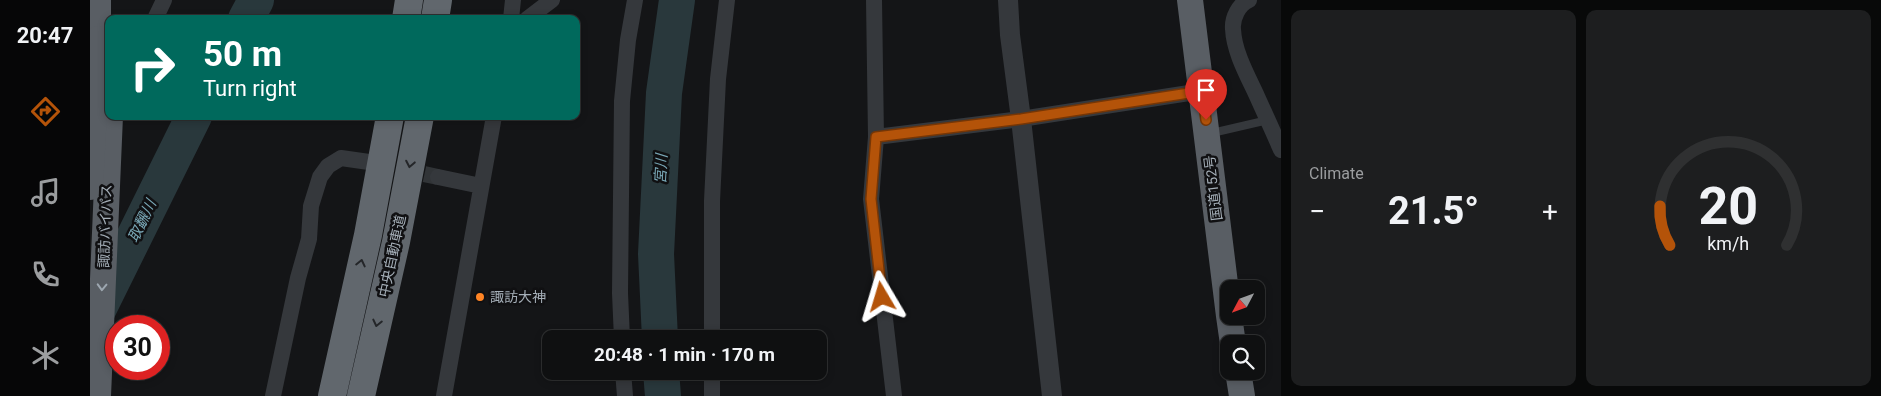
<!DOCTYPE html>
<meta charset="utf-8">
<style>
body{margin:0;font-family:Roboto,"Noto Sans JP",sans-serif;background:#1d1e1f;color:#f1f3f6;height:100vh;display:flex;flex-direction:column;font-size:19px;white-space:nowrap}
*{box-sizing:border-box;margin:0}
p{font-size:16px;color:#9b9d9f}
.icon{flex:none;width:28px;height:28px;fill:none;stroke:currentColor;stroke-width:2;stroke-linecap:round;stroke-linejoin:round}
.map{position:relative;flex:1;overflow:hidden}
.sheet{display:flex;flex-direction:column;gap:10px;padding:10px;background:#080909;width:600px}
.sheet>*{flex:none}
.top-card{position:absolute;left:15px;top:15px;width:475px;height:105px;border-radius:10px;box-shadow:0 2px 8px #0003,0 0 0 1px #2f3031;background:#00695c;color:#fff;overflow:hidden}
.needle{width:32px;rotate:229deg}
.buttons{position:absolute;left:1130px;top:280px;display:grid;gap:10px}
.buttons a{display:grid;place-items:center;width:45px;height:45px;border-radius:10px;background:#0f1011;box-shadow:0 2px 8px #0003,0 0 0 1px #2f3031;font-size:25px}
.speed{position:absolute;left:15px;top:315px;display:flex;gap:10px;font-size:25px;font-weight:700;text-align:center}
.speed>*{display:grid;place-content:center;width:65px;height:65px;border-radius:50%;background:#0f1011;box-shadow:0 2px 8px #0003,0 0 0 1px #2f3031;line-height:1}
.speed .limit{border:8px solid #d22;background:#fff;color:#111}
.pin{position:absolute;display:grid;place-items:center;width:42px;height:42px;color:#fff;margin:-51px -21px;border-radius:50% 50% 50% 0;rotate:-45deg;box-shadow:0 0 5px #0007}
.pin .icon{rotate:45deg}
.me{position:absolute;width:55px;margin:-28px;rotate:353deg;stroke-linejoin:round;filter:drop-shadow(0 0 4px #0008)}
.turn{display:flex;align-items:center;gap:18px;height:105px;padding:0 15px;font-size:22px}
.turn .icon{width:65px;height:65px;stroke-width:2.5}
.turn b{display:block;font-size:35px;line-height:42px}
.big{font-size:38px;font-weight:700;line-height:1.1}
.sheet .widget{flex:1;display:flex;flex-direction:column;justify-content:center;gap:8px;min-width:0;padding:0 18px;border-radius:10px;background:#1d1e1f}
.sheet .dial{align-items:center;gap:0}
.dial svg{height:130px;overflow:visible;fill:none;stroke:#2f3031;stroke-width:7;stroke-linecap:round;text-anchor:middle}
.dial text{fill:#f1f3f6;stroke:none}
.heat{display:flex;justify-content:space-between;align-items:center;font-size:28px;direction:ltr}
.sheet .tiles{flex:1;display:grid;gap:10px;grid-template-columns:repeat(2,1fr)}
.trip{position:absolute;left:452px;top:330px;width:285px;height:50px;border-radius:10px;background:#0f1011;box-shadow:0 2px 8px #0003,0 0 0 1px #2f3031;font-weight:700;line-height:50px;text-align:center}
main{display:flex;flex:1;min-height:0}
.dock{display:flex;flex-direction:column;width:90px;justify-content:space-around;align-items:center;background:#060607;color:#9b9d9f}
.dock .icon{width:35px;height:35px}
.dock .active{color:#b45309}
.dock b{font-size:22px;color:#f1f3f6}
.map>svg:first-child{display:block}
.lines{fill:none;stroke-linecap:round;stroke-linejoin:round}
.river{stroke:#29383c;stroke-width:36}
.minor-tunnel{stroke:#313437;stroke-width:16;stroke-dasharray:16 8;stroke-linecap:butt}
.service{stroke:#35383c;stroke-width:8}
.minor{stroke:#35383c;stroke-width:16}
.tertiary{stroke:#35383c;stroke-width:20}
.trunk{stroke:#595e64;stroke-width:26}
.motorway{stroke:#61676d;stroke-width:28}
.trunk-bridge{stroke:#595e64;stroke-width:26}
.oneway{stroke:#242629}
.oneway2{stroke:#9da7b0}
.route-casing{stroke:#753606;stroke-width:12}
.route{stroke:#b45309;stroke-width:9}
.poi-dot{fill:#ff8424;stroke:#101012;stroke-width:2}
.labels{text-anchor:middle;stroke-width:5;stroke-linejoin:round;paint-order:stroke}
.street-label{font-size:14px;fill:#a5afb8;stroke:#101012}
.poi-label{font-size:14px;fill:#a5afb8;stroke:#101012;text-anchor:start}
.water-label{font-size:15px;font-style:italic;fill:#79a7b6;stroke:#101012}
</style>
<main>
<nav class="dock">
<b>20:47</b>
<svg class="icon active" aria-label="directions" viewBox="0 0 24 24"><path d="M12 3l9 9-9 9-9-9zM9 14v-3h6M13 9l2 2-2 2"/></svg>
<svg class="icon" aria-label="music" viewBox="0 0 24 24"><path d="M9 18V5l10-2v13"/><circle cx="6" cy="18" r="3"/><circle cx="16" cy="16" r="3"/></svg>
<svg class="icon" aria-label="phone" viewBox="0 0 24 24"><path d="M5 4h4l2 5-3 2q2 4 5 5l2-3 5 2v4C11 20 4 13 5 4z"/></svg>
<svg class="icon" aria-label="climate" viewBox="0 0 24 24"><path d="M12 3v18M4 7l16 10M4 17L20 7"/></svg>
</nav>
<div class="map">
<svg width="1191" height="396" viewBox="0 0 1191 396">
<rect width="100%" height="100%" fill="#141517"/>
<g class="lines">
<path class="river" d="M156 19 166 0
M4 318 104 116
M570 339 566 254 574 93 587 0
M571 371 573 396"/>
<path class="minor-tunnel" d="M311 169 348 177"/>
<path class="service" d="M1122 133 1178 120"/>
<path class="minor" d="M784 0 786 137 781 199 804 396
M1159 0C1149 4 1142 18 1143 29 1144 51 1156 73 1166 94 1174 112 1183 131 1191 150
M65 19 74 0
M421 19 423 0
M437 19 462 0
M786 137 931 119 1112 91
M348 177 391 186
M532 339 530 293 532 101 538 40 545 0
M622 339V201L628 79 637 0
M533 371 535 396
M622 371V396
M183 396 208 278 219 239 221 206 230 177 238 166 251 158 279 162
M354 396 404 116"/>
<path class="tertiary" d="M918 0 920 35 931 119 962 396"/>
<path class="trunk" d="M8 0V39
M1100 0 1139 316
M1139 316 1143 344
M1148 371 1152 396
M8 396 20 116"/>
<path class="motorway" d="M316 19 319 0
M345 19 348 0
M242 396 278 235 300 116
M271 396 306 242 330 116"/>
<path class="trunk-bridge" d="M0 187 8 39"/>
</g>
<defs><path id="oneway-chevron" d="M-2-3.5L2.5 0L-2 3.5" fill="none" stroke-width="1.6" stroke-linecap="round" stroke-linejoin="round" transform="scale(1.25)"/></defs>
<g class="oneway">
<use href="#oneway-chevron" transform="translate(320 164) rotate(101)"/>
<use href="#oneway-chevron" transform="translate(271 263) rotate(-77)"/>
<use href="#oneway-chevron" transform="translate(287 323) rotate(103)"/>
</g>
<use class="oneway2" href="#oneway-chevron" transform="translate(12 287) rotate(92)"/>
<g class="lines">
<g class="route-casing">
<path id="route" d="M792 297 781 199 786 137 931 119 1112 91 1116 120"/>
</g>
<use href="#route" class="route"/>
</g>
<circle class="poi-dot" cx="390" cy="297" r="5"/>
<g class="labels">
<g class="street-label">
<text transform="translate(1123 188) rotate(-97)" y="5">国道152号</text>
<text transform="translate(15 226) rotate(-88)" y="5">諏訪バイパス</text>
<text transform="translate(302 256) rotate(-78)" y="5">中央自動車道</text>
</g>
<g class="poi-label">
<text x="400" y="302">諏訪大神</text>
</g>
<g class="water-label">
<text transform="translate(571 169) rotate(-87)" y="5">宮川</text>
<text transform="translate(52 221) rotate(-64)" y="5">取飜川</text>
</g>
</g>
</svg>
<div class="buttons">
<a><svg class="needle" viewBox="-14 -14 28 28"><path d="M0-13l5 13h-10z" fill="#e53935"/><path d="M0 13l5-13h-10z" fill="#9b9d9f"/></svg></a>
<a><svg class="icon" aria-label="search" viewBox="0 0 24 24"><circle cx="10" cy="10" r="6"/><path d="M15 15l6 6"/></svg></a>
</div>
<div class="speed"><div class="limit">30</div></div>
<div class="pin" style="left:1116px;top:120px;background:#d93025"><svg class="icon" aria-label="arrive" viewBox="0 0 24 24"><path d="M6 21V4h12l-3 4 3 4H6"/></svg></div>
<svg class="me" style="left:792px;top:297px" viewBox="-20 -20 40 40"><path d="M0-17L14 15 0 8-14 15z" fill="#b45309" stroke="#fff" stroke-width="4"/></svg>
<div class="trip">20:48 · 1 min · 170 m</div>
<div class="top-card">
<div class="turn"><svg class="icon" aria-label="right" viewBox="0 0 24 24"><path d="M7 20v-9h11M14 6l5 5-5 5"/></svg><div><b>50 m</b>Turn right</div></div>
</div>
</div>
<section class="sheet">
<div class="tiles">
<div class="widget"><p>Climate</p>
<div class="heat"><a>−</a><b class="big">21.5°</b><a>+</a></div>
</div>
<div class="widget dial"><svg viewBox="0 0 100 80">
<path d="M14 69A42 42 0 1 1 86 69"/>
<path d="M14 69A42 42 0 0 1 8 45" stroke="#b45309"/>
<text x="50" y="56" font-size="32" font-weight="700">20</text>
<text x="50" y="72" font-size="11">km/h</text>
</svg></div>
</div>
</section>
</main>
